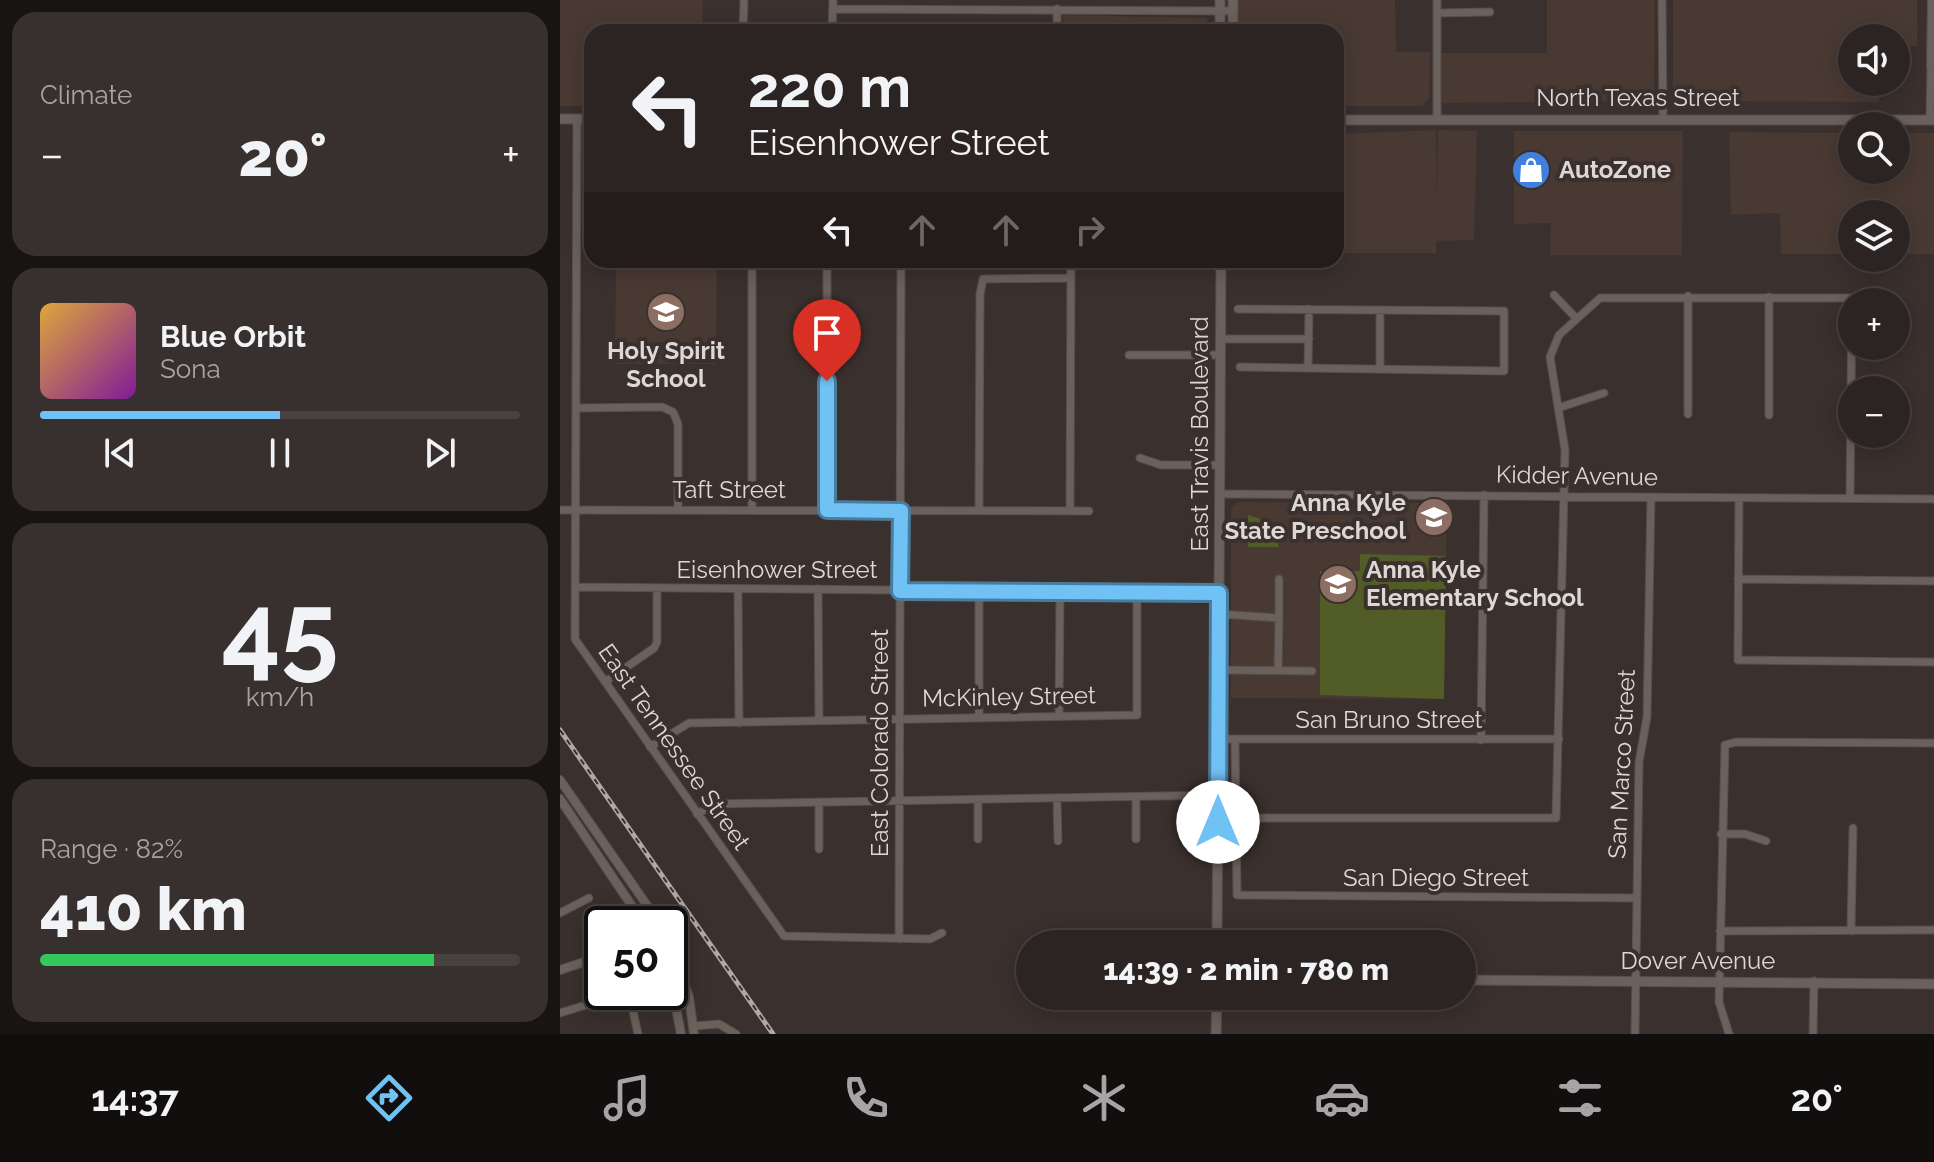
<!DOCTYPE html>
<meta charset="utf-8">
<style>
body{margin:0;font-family:Raleway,sans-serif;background:#38302f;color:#f1f3f6;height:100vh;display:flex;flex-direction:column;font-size:30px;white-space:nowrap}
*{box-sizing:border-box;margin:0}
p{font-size:26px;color:#a6a4a5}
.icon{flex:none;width:44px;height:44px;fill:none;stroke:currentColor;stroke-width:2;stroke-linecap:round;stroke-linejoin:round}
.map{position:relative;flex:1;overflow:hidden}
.drawer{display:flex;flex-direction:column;gap:12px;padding:12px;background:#181413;width:560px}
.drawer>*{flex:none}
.hud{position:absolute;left:24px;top:24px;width:760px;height:244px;border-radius:24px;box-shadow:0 4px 20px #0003,0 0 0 2px #484140;background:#2c2422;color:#f1f3f6;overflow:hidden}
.fabs{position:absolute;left:1278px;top:24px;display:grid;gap:16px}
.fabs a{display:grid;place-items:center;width:72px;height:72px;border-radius:50%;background:#2c2422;box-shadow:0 4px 20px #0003,0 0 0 2px #484140;font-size:40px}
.speed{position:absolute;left:24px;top:906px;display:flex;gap:16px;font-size:40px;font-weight:700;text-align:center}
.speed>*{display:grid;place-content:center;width:104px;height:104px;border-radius:50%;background:#2c2422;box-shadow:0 4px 20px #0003,0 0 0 2px #484140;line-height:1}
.speed .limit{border:4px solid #111;border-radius:12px;background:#fff;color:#111}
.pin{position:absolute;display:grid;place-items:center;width:68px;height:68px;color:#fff;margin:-82px -34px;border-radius:50% 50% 50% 0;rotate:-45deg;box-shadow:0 0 8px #0007}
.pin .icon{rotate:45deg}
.me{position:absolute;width:88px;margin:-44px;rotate:0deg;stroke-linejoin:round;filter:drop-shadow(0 0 6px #0008)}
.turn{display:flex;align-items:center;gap:28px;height:168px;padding:0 32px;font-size:36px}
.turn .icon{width:104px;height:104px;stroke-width:2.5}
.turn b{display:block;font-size:56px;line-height:68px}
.lanes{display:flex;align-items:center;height:76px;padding:0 32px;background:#0003;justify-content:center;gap:40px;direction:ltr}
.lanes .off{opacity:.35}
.big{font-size:60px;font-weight:800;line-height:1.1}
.drawer .card{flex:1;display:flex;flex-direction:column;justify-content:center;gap:12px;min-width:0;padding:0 28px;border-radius:24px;background:#38302f}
.drawer .dial{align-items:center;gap:0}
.dial b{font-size:104px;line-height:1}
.song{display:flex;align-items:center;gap:24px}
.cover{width:96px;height:96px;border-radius:12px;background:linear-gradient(135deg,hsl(40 70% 55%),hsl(290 70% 35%))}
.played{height:8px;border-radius:4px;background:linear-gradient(90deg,#70c1f4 50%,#484140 50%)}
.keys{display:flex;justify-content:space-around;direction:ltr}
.heat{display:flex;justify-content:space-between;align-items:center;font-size:44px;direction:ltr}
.charge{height:12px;border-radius:6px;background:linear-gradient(90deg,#34c759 82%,#484140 0)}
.trip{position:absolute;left:456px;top:930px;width:460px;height:80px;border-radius:40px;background:#2c2422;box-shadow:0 4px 20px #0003,0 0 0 2px #484140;font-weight:800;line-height:80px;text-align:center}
.tab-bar{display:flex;height:128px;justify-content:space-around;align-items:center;background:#120e0e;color:#a6a4a5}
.tab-bar .icon{width:56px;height:56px}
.tab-bar .selected{color:#70c1f4}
.tab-bar b{font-size:36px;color:#f1f3f6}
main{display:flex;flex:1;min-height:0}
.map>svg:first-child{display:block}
.built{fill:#493933}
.green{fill:#515c27}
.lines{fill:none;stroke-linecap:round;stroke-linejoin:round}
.minor-casing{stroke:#564d4b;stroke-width:9}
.tertiary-casing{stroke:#564d4b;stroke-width:10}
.secondary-casing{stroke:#564d4b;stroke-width:11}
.minor{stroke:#6a605c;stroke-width:7}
.tertiary{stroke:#6a605c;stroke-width:8}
.secondary{stroke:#6a605c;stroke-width:9}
.rail-casing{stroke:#afa8a6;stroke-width:5}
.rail{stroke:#3a302d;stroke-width:2;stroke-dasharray:6;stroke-linecap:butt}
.route-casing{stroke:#497d9f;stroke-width:20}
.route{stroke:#70c1f4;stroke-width:14}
.labels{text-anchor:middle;stroke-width:8;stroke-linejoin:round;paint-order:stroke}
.street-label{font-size:24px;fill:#ddd7d5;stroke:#3a302d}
.poi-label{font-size:24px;font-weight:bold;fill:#ddd7d5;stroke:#3a302d;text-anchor:start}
</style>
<main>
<section class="drawer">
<div class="card"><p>Climate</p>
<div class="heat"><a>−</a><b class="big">20°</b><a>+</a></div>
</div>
<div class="card">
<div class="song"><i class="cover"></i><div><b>Blue Orbit</b><p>Sona</p></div></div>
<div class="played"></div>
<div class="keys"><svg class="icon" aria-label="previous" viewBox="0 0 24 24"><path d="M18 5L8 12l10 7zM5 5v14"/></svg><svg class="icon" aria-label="pause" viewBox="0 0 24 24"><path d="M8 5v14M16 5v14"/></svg><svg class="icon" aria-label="next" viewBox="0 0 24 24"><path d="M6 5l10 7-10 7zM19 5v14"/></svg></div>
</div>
<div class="card dial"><b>45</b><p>km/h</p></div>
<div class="card"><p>Range · 82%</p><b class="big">410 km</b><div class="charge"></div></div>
</section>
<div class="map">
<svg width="1374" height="1034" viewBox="0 0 1374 1034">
<rect width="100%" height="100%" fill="#3a302d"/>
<path class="built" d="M0 0H143L142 32H32V106H0Z
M677 0H835L836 52H870L869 99 862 106H776V32H678Z
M987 0H1095L1094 101 882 103 881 53H987Z
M1113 0H1357V46L1336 47V38H1292V82H1320L1319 102 1113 101Z
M503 15 647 18 649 32H503Z
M876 130 877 202 878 130 917 131 914 240 876 241V253H776V134Z
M954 131H1123L1122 255H990L991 223 954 224Z
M1169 132 1292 133V170H1336V133H1374V254H1336V214H1292V254H1221L1220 213 1171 215Z
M56 260H157L156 364H55Z
M678 502 887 503 884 699 671 698V509Z"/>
<path class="green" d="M688 515 711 522V530H701L700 536H718V547H688Z
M800 554 886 556 884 699 760 695V571H800Z"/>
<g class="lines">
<g class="minor-casing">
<path id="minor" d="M1102 0 1103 118
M273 9 673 11
M877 13 930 12
M183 32 184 0
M272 32 273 0
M497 32V9
M877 118V0
M17 119 15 639 224 936 370 939 382 933
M1370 120 1371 66
M994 295 1015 317
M1128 296V414
M678 309 944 311V371L680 367
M820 310V369
M661 339H749
M569 355H661
M748 368 749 309
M1001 407 1044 393
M16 408 102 407 113 412 118 424V509
M1209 415V297
M580 458 601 465H659
M659 494 1374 499
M1179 498 1178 660 1374 662
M192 509V260
M0 510 529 511
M267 510V260
M419 510 420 294 423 279 511 278
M510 511 511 260
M719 579V618
M1178 579 1374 581
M15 587 659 593
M258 589 259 720
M178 590 179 723
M659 614 719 618 718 670
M659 670 752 671
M45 682 94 648 97 642V589
M499 716 500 593
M419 718V591
M659 739H999
M675 739 677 895 1076 898
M921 740 924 495
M90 747 129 723 577 715V593
M576 797V839
M497 799 498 841
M418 801V839
M137 814 155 804 658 795
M675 818H996L1005 450 990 357 999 335 1040 298H1292L1290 498
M1161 834H1185L1206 841
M259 849V802
M0 913 29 898
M1160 931 1374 930
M1291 931 1293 828
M339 939 341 260
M0 1013 69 992 78 1034
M134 1026 159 1024 176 1034
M1075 1034 1079 762 1087 717 1091 497
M1169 1034 1159 1002 1165 745 1176 742 1374 743
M1253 1034 1254 981"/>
</g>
<g class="tertiary-casing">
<path id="tertiary" d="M1371 66 1372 0
M0 780 100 924
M0 799 84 924
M110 942 129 997 134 1034
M0 970 42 956
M110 976 121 1034"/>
</g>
<g class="secondary-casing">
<path id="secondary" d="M660 32V0
M673 32V0
M776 116 781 120H1374
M0 119H32
M657 944 661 260
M902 980 1374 984
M656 1034 657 996"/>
</g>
<use href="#minor" class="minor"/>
<use href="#tertiary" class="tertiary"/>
<use href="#secondary" class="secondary"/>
<g class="rail-casing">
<path id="rail" d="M0 730 213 1034"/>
</g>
<use href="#rail" class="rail"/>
</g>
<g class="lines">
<g class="route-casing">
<path id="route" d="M267 381V510L341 511 340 591 659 593 658 822"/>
</g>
<use href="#route" class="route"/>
</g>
<defs>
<g id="shop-disc" transform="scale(2)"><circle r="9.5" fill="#3f7fe0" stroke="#3a302d"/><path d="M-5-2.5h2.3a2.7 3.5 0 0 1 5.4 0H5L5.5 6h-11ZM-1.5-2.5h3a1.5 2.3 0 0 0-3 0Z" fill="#fff"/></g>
<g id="school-disc" transform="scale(2)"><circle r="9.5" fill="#8d6e63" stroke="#3a302d"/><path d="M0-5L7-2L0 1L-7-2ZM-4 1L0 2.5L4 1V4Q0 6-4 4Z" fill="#fff"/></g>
</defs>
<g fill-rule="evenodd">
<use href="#shop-disc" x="971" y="170"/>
<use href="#school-disc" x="106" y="312"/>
<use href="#school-disc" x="874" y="517"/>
<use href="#school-disc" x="778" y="584"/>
</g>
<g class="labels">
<g class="street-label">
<text x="1078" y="106">North Texas Street</text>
<text transform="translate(640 434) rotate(-90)" y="8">East Travis Boulevard</text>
<text transform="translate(1017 476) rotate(1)" y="8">Kidder Avenue</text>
<text x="169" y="498">Taft Street</text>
<text x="217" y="578">Eisenhower Street</text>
<text transform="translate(449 697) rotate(-1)" y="8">McKinley Street</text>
<text x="829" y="728">San Bruno Street</text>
<text transform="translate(320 743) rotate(-90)" y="8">East Colorado Street</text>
<text transform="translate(114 747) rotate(55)" y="8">East Tennessee Street</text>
<text transform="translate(1062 764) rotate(-87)" y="8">San Marco Street</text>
<text x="876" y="886">San Diego Street</text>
<text x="1138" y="969">Dover Avenue</text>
</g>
<g class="poi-label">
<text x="999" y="178">AutoZone</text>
<text x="106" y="359" text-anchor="middle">Holy Spirit<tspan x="106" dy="28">School</tspan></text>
<text x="846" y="511" text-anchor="end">Anna Kyle<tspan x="846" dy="28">State Preschool</tspan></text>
<text x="806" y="578">Anna Kyle<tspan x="806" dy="28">Elementary School</tspan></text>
</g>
</g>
</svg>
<div class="fabs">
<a><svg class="icon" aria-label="sound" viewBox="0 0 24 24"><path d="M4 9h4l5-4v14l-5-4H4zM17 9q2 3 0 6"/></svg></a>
<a><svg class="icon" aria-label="search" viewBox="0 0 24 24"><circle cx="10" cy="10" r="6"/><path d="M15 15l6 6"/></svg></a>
<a><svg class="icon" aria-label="layers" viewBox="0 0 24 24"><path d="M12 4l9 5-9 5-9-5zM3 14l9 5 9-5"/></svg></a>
<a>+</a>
<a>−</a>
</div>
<div class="speed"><div class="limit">50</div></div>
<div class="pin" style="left:267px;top:381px;background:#d93025"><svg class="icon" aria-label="arrive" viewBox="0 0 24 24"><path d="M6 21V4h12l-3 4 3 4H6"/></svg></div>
<svg class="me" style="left:658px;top:822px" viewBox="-20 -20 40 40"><circle r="19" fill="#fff"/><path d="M0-13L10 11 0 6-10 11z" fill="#70c1f4"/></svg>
<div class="trip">14:39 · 2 min · 780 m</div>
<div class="hud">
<div class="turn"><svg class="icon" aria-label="left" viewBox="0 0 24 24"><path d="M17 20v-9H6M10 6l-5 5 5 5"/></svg><div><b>220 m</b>Eisenhower Street</div></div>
<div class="lanes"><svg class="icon" aria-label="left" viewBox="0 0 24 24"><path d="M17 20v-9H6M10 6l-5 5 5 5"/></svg><svg class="icon off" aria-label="ahead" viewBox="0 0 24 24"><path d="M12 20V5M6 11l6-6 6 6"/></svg><svg class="icon off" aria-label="ahead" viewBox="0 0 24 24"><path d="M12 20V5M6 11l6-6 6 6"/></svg><svg class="icon off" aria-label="right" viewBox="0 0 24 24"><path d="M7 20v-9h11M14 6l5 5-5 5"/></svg></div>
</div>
</div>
</main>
<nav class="tab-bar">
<b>14:37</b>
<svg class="icon selected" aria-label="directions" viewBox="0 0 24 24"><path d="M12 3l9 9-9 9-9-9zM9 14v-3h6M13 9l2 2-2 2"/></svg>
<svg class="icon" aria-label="music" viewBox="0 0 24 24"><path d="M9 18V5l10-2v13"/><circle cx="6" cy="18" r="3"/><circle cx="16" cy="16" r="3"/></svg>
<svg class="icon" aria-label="phone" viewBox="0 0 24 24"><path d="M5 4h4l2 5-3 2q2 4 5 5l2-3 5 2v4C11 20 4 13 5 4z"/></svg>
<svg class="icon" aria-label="climate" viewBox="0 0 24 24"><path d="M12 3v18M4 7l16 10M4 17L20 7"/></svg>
<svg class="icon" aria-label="car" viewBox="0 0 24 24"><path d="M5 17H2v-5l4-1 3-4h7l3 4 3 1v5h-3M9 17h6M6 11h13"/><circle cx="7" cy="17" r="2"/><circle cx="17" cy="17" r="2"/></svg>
<svg class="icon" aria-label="filters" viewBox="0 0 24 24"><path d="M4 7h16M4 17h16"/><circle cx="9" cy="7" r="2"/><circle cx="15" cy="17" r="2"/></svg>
<b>20°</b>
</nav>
